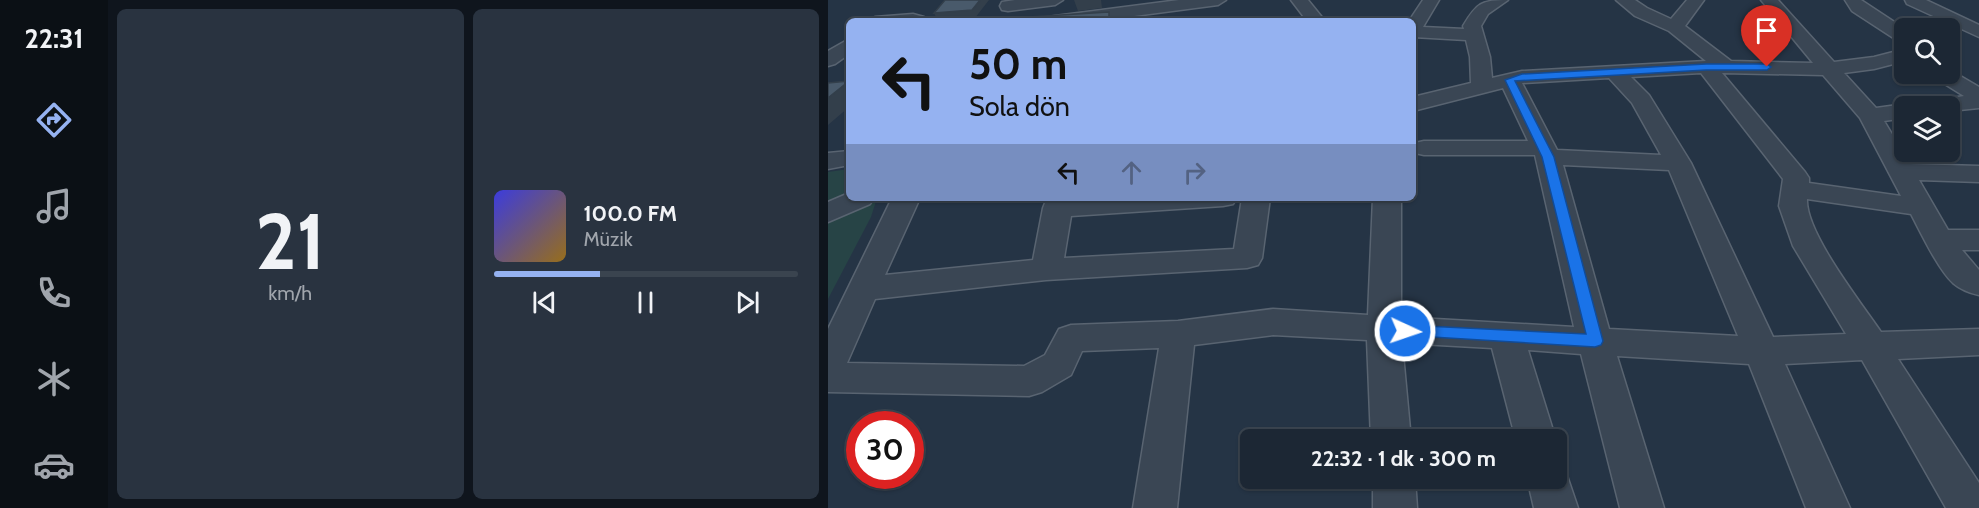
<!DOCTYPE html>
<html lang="tr">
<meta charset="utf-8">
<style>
body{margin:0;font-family:Cabin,sans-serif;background:#293340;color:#f1f3f6;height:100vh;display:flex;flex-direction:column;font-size:22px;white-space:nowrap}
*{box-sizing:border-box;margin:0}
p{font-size:20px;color:#a0a5ac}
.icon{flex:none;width:33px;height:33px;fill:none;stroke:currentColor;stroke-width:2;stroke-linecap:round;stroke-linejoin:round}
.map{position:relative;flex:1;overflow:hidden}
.sheet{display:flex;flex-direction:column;gap:9px;padding:9px;background:#0f151d;width:720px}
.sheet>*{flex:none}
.guide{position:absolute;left:18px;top:18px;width:570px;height:183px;border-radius:9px;box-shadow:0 2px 4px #0004,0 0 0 2px #3a444f;background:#95b2f1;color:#111;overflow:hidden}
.controls{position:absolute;left:1066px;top:18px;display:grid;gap:12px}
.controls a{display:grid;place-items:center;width:66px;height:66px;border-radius:9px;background:#1c2734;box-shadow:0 2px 4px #0004,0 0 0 2px #3a444f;font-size:30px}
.speed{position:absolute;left:18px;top:411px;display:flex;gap:12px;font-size:30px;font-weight:700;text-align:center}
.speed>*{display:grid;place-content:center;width:78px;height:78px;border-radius:50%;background:#1c2734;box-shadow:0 2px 4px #0004,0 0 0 2px #3a444f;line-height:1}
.speed .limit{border:9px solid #d22;background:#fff;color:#111}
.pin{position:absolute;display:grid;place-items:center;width:51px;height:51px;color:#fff;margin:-62px -26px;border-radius:50% 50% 50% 0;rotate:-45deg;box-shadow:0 0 6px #0007}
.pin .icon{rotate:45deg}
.me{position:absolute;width:66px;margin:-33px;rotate:93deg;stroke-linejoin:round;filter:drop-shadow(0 0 4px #0008)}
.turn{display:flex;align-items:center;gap:21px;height:126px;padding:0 24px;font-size:27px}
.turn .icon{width:78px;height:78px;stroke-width:2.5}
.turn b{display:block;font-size:42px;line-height:51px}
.lanes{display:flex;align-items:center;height:57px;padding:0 24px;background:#0003;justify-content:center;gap:30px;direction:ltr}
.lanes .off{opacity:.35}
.sheet .card{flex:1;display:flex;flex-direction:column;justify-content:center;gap:9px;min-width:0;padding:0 21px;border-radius:9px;background:#293340}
.sheet .dial{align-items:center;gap:0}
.dial b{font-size:78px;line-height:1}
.song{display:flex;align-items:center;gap:18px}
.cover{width:72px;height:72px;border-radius:9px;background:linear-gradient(135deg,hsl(240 70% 55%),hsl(40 70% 35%))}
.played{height:6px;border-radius:3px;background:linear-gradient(90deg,#95b2f1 35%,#3a444f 35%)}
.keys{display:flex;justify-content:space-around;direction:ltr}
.sheet .tiles{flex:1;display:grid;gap:9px;grid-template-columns:repeat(2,1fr)}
.trip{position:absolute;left:412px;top:429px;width:327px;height:60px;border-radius:9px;background:#1c2734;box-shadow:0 2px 4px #0004,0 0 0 2px #3a444f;font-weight:700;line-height:60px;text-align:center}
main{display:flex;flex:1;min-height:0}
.menu{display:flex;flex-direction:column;width:108px;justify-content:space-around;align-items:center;background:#0b1015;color:#a0a5ac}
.menu .icon{width:42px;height:42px}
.menu .on{color:#95b2f1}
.menu b{font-size:27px;color:#f1f3f6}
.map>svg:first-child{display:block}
.green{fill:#274446}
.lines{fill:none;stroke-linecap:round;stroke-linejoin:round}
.minor-casing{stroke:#596471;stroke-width:3}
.minor{fill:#3a4654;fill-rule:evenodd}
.shaded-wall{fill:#333f4b}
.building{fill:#495a6b;stroke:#333f4b;stroke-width:1.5}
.route{fill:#1a73e8;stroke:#114b97;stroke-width:1.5}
</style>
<main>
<nav class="menu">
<b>22:31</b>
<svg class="icon on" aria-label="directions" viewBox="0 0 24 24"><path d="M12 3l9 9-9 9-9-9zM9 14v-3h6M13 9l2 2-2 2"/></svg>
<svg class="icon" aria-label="music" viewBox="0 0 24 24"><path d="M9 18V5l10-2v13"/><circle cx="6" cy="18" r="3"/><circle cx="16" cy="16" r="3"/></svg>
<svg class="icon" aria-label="phone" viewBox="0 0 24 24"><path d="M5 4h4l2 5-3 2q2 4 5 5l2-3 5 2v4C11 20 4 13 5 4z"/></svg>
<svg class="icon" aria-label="climate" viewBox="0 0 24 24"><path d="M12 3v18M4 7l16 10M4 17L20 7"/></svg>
<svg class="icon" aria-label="car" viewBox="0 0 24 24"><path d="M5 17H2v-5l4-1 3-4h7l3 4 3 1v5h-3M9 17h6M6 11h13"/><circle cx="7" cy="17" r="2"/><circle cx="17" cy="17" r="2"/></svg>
</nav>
<section class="sheet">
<div class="tiles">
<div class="card dial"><b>21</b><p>km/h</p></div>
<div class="card">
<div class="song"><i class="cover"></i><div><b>100.0 FM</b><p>Müzik</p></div></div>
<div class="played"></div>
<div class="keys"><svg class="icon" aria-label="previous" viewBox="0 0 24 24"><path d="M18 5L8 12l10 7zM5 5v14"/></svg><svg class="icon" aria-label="pause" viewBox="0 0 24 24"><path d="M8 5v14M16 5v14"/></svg><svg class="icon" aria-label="next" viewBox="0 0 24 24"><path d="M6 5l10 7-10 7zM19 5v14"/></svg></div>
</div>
</div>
</section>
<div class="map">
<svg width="1151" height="508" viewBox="0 0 1151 508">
<rect width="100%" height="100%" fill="#253445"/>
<path class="green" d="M21 169V198H49L43 217 0 299V172Z"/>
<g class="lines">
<g class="minor-casing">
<path id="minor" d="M187 0H235L227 5 180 11 174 10 172 6 174 2Z
M351 0H398L390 5 268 21H218L221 17 227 16Z
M463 0H480L497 21H479Z
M595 0H611L595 27 636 29 635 26C649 3 653 0 680 0L660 14 653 26 662 57 664 78 694 71 878 61 841 31 807 16 788 0H807L819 8 843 19 859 0H876L857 26 903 61 985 63 933 0H950L1006 62 1046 57 1077 49V61L1046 69 1016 73 1048 108 1077 104 1085 106H1077V118L1056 121 1082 164 1151 166V182L1091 180 1120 230H1151V250H1134L1151 270V295C1142 293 1132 289 1125 283 1110 269 1093 233 1083 214L979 199C977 232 1034 304 1053 332L1151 329V355L1070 359 1151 483V508H1118L1034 360 957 364 1022 508H978L921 364 789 356 836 508H792L753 354 700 350 728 440H688L664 348 574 343 583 440H543L539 340 445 335 366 345 349 508H305L331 348 254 351 243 375 214 392 201 396 0 392V329L64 198H92L57 275 205 260 215 208 219 198H409L405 204 395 206 243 216 236 258 406 249 414 198H442L434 258 430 265 419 268 218 280 47 299 19 363 196 366 217 355 231 329 243 325 350 321 445 309 540 315 545 198H573V317L746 327 707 155H596L587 153 585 150 587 143 596 141H700L675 88 585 111V97L643 83 642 57 638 40 585 37V21H581ZM873 73 955 179 951 206 965 246 1018 334 945 337 863 163 821 95 803 77ZM894 73 995 75 1032 118 1073 196 981 183V178L977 172ZM781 78 804 103 833 155 729 150 694 83ZM735 165 841 170 910 336 781 329Z
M1017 0H1033L1077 29V43L1070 41 1024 11Z
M1077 0H1098L1151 25V37L1079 4Z
M85 14 96 17 99 21H44L47 17Z
M21 39V54L7 64 0 66V51Z
M1122 70 1151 87V108L1122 111V106H1102L1105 101 1136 96 1107 78 1104 74H1122Z
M21 151V165L0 169V153Z
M21 193V198H46L42 204 0 222V202Z
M729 462 735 464 750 508H706L699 478H729Z
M545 478H587L589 508H545Z"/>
</g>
<use href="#minor" class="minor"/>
</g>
<path class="shaded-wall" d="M152 0H161L147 18 110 21 106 13Z
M246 0H273L274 8 250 11Z
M21 81V107L0 125V98Z"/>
<path class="building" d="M117 0H152L144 10 106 13Z
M281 12V21H200L201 17Z
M21 81 0 98V83Z"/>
<path class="route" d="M878 64H939L943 67 939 70H878L687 81 726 157 775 341 773 345 767 347 571 335 569 331 571 326 577 325 758 334 714 157 677 80 694 74Z"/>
</svg>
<div class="controls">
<a><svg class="icon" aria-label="search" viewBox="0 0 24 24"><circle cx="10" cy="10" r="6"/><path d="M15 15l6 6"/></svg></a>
<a><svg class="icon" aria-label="layers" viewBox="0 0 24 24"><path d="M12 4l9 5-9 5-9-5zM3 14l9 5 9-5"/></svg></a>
</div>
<div class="speed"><div class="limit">30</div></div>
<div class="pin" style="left:939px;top:67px;background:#d93025"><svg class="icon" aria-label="arrive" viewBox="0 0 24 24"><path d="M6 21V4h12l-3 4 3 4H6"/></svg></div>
<svg class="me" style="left:577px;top:331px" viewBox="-20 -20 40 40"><circle r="17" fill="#1a73e8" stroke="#fff" stroke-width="3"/><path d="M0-11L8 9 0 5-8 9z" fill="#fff"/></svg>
<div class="trip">22:32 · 1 dk · 300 m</div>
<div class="guide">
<div class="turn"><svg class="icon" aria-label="left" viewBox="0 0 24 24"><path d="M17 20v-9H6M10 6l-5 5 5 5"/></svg><div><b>50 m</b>Sola dön</div></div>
<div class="lanes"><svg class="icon" aria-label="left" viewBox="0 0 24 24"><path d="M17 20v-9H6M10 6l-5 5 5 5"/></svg><svg class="icon off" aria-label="ahead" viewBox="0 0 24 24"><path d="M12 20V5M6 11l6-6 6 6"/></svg><svg class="icon off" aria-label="right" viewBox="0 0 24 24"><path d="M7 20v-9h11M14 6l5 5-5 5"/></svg></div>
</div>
</div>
</main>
